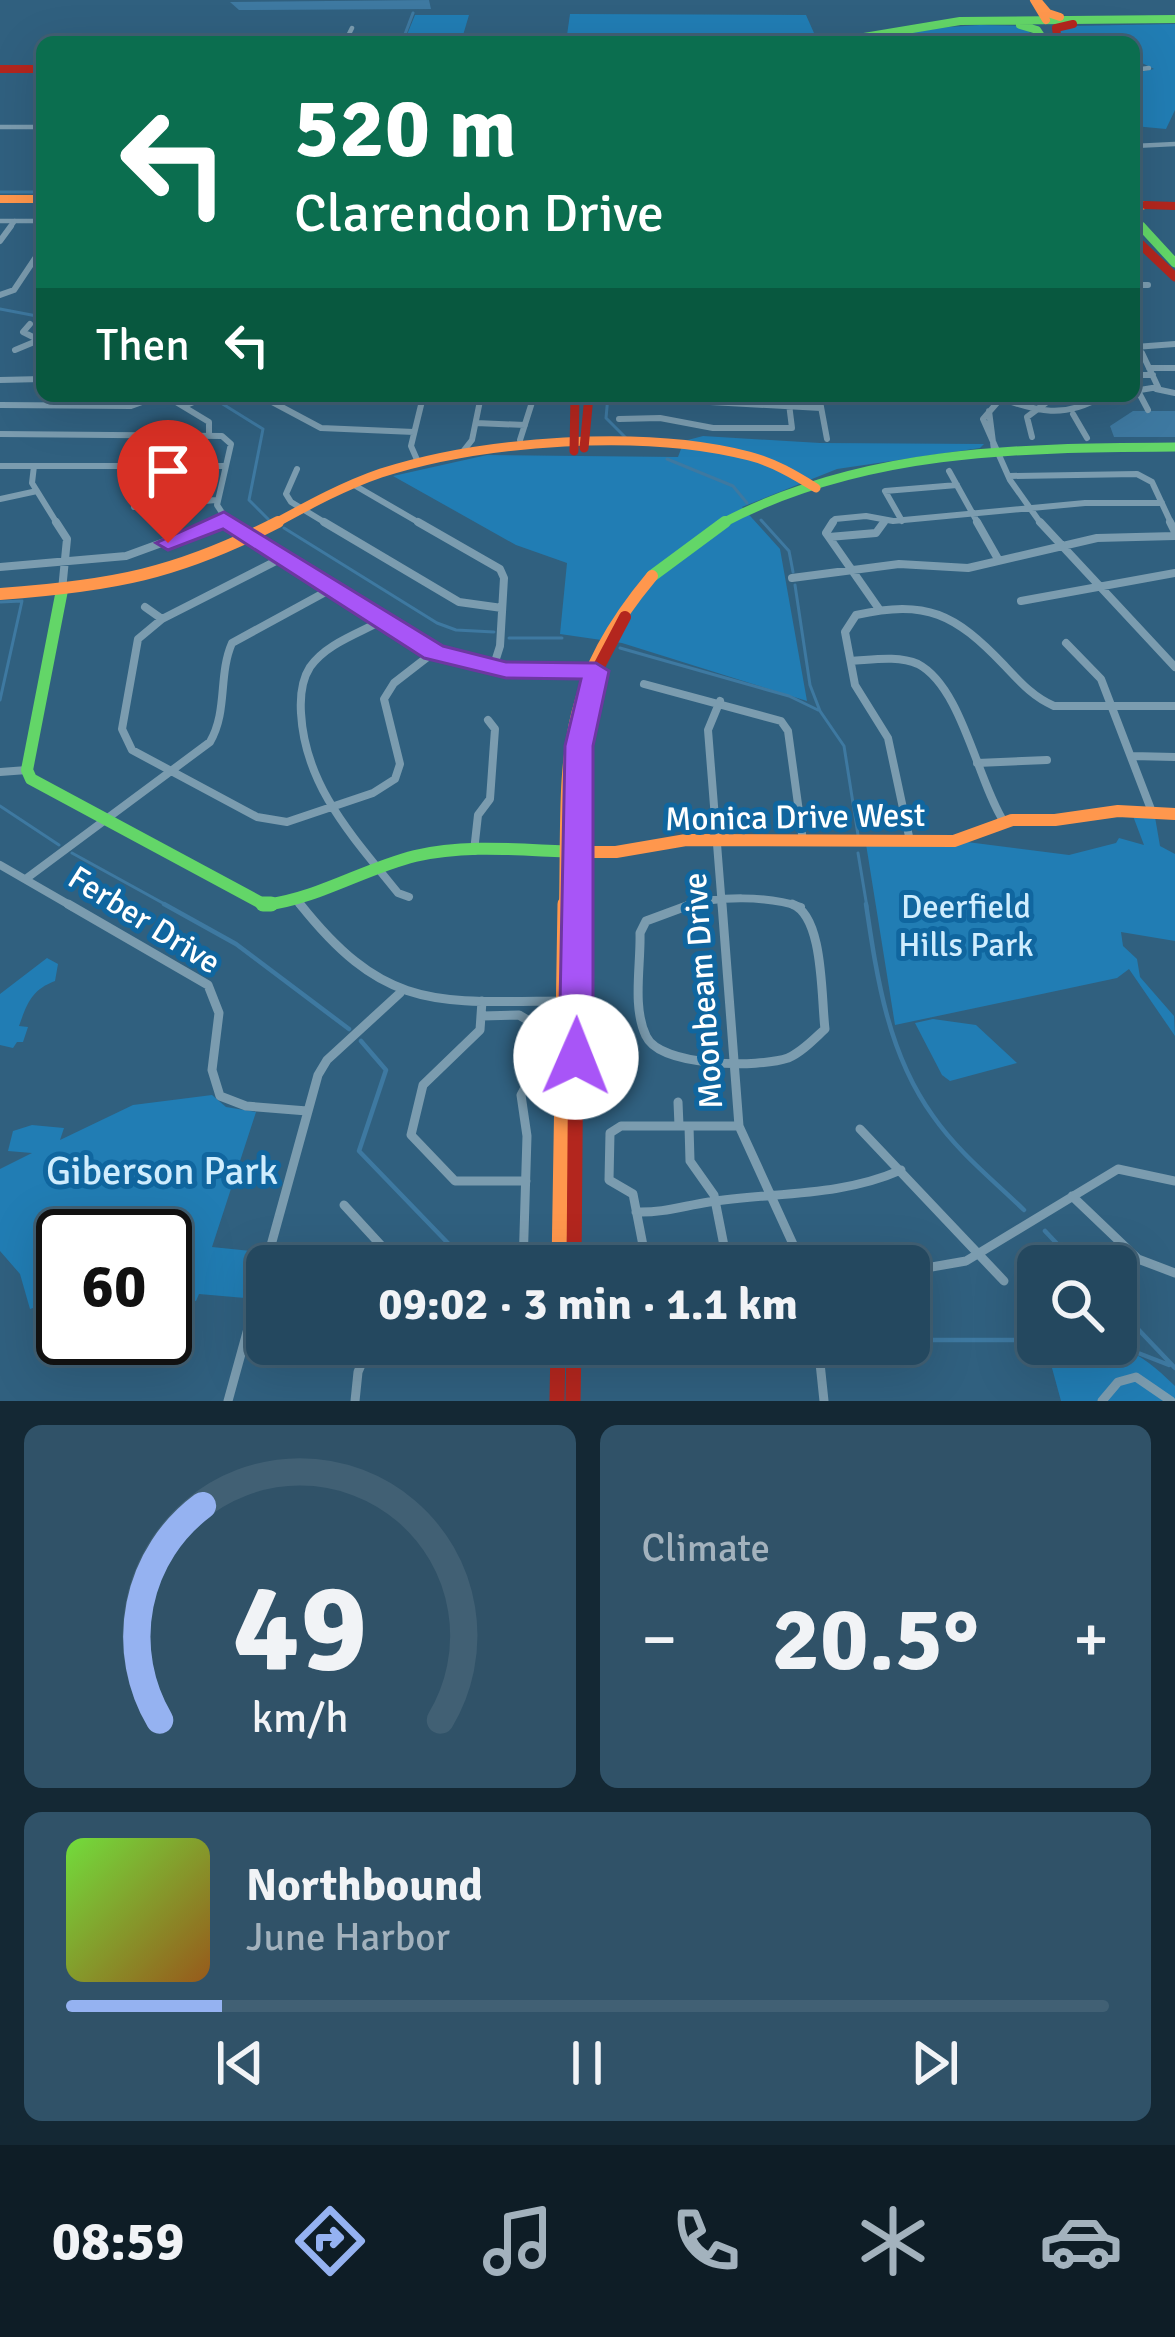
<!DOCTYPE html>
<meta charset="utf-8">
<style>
body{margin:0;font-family:Signika,sans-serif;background:#305268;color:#f1f3f6;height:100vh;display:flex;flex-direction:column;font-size:45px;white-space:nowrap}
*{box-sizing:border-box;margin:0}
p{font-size:39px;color:#a3b2bd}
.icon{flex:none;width:66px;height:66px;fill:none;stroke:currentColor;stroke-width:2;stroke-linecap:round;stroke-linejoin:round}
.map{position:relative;height:1401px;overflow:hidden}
.details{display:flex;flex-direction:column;gap:24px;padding:24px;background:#142834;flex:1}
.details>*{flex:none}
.banner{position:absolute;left:36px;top:36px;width:1104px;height:366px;border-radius:18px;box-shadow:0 12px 48px #0002,0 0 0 3px #416074;background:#0b6e4f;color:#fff;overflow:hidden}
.tools{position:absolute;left:1017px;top:1245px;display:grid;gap:24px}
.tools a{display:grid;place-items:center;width:120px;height:120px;border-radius:18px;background:#24485f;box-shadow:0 12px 48px #0002,0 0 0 3px #416074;font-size:60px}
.speed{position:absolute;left:36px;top:1209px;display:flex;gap:24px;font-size:60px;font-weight:700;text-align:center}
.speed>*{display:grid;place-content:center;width:156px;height:156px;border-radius:50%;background:#24485f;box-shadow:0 12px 48px #0002,0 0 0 3px #416074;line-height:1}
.speed .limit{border:6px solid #111;border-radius:18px;background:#fff;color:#111}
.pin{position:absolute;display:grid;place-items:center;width:102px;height:102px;color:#fff;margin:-123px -51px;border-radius:50% 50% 50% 0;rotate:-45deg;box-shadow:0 0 12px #0007}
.pin .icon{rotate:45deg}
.me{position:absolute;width:132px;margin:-66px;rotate:1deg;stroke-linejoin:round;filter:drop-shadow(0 0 9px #0008)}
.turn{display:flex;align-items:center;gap:42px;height:252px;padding:0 60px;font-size:54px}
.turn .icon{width:156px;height:156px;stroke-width:2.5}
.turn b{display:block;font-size:84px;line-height:102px}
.then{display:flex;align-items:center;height:114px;padding:0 60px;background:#0003;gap:24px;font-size:45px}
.big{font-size:90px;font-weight:700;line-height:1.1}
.details .widget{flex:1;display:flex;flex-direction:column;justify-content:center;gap:18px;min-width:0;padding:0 42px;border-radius:18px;background:#305268}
.details .dial{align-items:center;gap:0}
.dial svg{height:312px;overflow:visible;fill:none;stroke:#416074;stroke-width:7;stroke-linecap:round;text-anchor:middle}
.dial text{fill:#f1f3f6;stroke:none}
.song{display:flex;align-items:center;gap:36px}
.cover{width:144px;height:144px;border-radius:18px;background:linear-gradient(135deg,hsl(100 70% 55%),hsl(30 70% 35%))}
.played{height:12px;border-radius:6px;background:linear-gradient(90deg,#95b2f1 15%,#416074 15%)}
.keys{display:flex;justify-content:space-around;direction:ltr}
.heat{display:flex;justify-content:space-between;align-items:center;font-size:66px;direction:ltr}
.details .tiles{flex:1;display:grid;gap:24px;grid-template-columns:1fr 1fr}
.widget:last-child{grid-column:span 2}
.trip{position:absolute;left:246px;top:1245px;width:684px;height:120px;border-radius:18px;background:#24485f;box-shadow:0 12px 48px #0002,0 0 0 3px #416074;font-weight:700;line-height:120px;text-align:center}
.dock{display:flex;height:192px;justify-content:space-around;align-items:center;background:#0e1d26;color:#a3b2bd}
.dock .icon{width:84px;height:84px}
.dock .on{color:#95b2f1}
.dock b{font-size:54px;color:#f1f3f6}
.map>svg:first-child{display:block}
.green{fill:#217db4}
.water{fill:#3e79a1}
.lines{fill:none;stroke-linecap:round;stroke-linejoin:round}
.stream-far1{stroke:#3e79a1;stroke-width:3}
.stream{stroke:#3e79a1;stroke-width:4.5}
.street-far3{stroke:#7b9caf;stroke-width:4.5}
.street-far2{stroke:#7b9caf;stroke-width:6}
.street-far1{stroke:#7b9caf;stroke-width:8}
.street{stroke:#7b9caf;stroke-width:9}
.fast-far3{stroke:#63d668;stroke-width:8}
.fast-far2{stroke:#63d668;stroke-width:9}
.fast-far1{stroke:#63d668;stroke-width:12}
.fast{stroke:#63d668;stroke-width:15}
.slow-far3{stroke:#ff974d;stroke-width:8}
.slow-far2{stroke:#ff974d;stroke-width:9}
.slow-far1{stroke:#ff974d;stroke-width:12}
.slow{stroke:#ff974d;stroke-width:15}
.jam-far3{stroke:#b3261e;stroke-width:8}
.jam-far2{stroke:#b3261e;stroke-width:9}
.jam-far1{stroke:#b3261e;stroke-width:12}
.jam{stroke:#b3261e;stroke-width:15}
.route{fill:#a855f7;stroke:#6d37a1;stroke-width:3}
.labels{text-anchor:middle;stroke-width:10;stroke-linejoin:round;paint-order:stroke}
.street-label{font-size:33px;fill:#fff;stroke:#10669f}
.park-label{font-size:33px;fill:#cfedfe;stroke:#10669f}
.near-park-label{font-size:39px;fill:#cfedfe;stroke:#10669f}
</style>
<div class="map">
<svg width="1175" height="1401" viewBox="0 0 1175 1401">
<rect width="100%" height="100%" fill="#30607f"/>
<path class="green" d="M570 14 806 15 818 42H566Z
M415 15H469L461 42H404Z
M1175 24V110L1166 129 1134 126V73L1154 69 1134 59V42H1061L1060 28 1072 26Z
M980 25 1024 26 1038 42H859L933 28Z
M703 436 820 443 984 444 980 448 837 469 742 507 780 549 807 701 622 643 560 634 567 563 516 545 393 476 487 455 678 457 684 441Z
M1133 816 1155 817 1160 846 1175 854V941L1121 932 1123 946 1137 959 1140 977 1174 1016 1175 1036 1129 969 1117 978 895 1025 866 844 967 842 1069 855 1116 843 1119 838 1144 845Z
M47 958 58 964 55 981C31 990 27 1004 19 1026L28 1027 23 1042H17L13 1048 0 1045V994Z
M933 1019 976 1025 1017 1063 950 1081 942 1075 915 1023Z
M212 1095 226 1107 256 1112 212 1247 260 1252 245 1298 199 1294 196 1301 165 1297V1236H63V1298L30 1309 20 1274 0 1251V1169L32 1153 8 1151 13 1131 32 1125 64 1128 60 1140 133 1105Z
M1052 1344C1113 1344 1129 1340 1175 1386V1401H1061L1049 1357Z"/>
<path class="water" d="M429 0 431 9 239 10 230 2Z
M1133 411H1175V437H1114L1110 426Z"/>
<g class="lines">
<path class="stream-far1" d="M402 42 413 13
M0 192H42
M0 309 42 317
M608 396 606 418 627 439
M213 398 263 429 249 500 268 519
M667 459 733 486 747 503
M761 520 789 551 793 572
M284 528 437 623 456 630 494 632
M795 585 810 685 820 711 844 746 858 835
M0 602 22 601 0 700
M509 638H562
M620 648 789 696 818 710
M0 806 59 845
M72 853 170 907
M858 853 867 907"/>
<path class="stream" d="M164 904 236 944 349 1029
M866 904C877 978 888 1054 933 1116 958 1152 993 1180 1024 1210
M361 1041 386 1070 359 1151 470 1266
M1045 1231 1078 1266
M1116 1306 1175 1368
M909 1340H1038
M1115 1344 1169 1365"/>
<path class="street-far3" d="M345 42 352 28
M1134 70 1149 68
M0 127H42
M1134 146 1175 144
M0 221H42
M9 229 15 221"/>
<path class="street-far2" d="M0 241 11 226
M1134 285H1148
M0 295 14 290 42 248
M1135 347 1175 344
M1134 348 1142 353 1158 387 1134 391
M15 350 39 340 23 332 30 324
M1149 368H1175
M1134 375H1153
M0 380 42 379
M1156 389 1175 393
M1138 391 1148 410
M166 396 209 422V434
M261 396 321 428 414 432
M352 396 422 401
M819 396 827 439
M1003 396 983 419 1010 480 1042 525
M997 397C1038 412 1064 419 1103 396
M638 398 821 408
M0 405 131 406 159 396
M184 406 208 396
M989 411 994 450
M1073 414 1087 438
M619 419 660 418 713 428H792L788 396
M476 423 525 425
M0 434 222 436 231 444 217 505 230 525
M1032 437 1027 417 1055 396
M520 440 534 396
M461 454 472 440 481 396
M418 462 411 446 422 401
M0 466H224
M34 466 32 483 58 525
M297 469 286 494 291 502 329 525
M949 471 979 525
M1010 476 1137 474 1152 482 1172 525
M354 485 423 525
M0 499 37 491
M134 507 216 500
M902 521 885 491 957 485
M211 525 224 520
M831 525 835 519 866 516 893 521 1085 503H1162
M882 525 885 520"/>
<path class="street-far1" d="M56 522 67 539 62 590
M226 522 434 652 493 668 587 671
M324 522 459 602 502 608
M418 522 500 569 504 578 500 646 493 668
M833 522 826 533 879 609
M977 522 998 559
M1040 522 1175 667
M1170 522 1175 532
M829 537 876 533 884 522
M280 559 162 619 138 639 122 729 132 750 257 817 287 822 373 793 395 779 400 764 384 699 394 683 434 652
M0 567 126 556 219 522
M792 578 899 564 968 568 1097 538 1175 536
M1021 601 1175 573
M145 607 162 619
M381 621C357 634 326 644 310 667 301 681 300 697 301 713 305 787 354 838 398 893L409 897
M1066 643 1101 679 1152 812
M851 661C871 660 898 655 918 664 962 687 977 780 1004 822
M644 684 781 721 788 731 803 841
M720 701 708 730 722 907
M1132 756 1175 757
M977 763 1047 760
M0 772 27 770
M910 841 888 738 855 685 845 632 856 615C927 599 955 614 1004 665 1020 682 1033 697 1054 706H1175
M474 851 478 815 490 799 495 729 488 720
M0 865 73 907
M27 878 210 742C228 711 218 675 232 643L331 589
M297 901 302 907
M683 907C717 895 768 896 801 907"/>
<path class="street" d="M68 904 208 985 219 1013 212 1070 220 1096 246 1106 307 1111
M300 904C385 1011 435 1002 563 1001
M692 904 646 921 640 933C641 965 632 1007 646 1036 660 1067 759 1068 788 1058 802 1052 814 1039 825 1029 821 997 824 916 792 904
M722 904 739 1126 803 1266
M482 1001 480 1030 423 1085 411 1135 455 1181H526
M482 1016 519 1015 531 1022 529 1080 521 1095 527 1136 523 1266
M678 1102 679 1126
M689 1126 690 1161 714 1195 728 1266
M860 1129 1004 1281
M1072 1196 1138 1259 1175 1273
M344 1205 400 1266
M636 1212C663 1213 683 1206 709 1202 774 1192 840 1197 901 1170
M647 1266 633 1194 609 1180 610 1133 621 1126H739
M909 1271 966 1261 1118 1169 1175 1181
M818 1344 824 1401
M228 1401 318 1075 327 1060 400 993
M355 1401 358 1372 370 1344
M1102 1401 1118 1382 1136 1377 1171 1401"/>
<path class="fast-far3" d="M1020 25 1037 30 1045 42
M834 42 960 21 1175 19
M1134 219 1144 229"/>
<path class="fast-far2" d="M1141 226 1175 263
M719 525C860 449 1018 448 1175 447"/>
<path class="fast-far1" d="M652 576 725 522
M62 590 27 770 31 779 265 905C319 898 363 869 415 856 470 843 528 851 583 852"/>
<path class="fast" d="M263 904H271"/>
<path class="slow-far3" d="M1034 0 1046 20
M1037 0 1048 13 1060 17
M0 199H42
M1134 208 1145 205"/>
<path class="slow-far2" d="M272 525C307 506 343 486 381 473 484 440 644 429 749 456 773 462 795 475 816 488"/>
<path class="slow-far1" d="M0 594C112 586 177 574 278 522
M583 852H616L686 840 954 841 1012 820H1055L1118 811 1175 814
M565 907C568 766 555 692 652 576"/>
<path class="slow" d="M559 1266 565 904"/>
<path class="jam-far3" d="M1058 42 1056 28 1073 24
M0 69H42
M1145 205 1175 206"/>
<path class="jam-far2" d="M1134 238 1175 277
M584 448 589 396
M574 451 575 396"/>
<path class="jam-far1" d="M577 907 579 746 595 674 625 617"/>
<path class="jam" d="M574 1266 577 904
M557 1401 558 1344
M573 1401 574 1344"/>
</g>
<path class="route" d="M224 512 443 646 506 662 596 663 609 671 593 746V1057L588 1066 576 1070 564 1066 559 1057 565 746 581 679 506 678 424 658 223 529 168 550 156 543Z"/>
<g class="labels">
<g class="street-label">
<text transform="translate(795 816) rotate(-1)" y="12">Monica Drive West</text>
<text transform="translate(145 919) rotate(32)" y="12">Ferber Drive</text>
<text transform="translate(702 991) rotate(-94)" y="12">Moonbeam Drive</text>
</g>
<g class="park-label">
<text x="966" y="918">Deerfield<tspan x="966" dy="38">Hills Park</tspan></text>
</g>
<g class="near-park-label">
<text x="162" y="1184">Giberson Park</text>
</g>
</g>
</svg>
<div class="tools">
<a><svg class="icon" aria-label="search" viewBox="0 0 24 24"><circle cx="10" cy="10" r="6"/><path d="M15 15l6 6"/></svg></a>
</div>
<div class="speed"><div class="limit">60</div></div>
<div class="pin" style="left:168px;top:543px;background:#d93025"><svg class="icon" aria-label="arrive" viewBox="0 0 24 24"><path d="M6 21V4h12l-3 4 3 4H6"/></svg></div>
<svg class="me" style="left:576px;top:1057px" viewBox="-20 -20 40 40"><circle r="19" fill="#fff"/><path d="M0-13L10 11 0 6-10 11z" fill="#a855f7"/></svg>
<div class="trip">09:02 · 3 min · 1.1 km</div>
<div class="banner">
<div class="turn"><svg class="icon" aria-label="left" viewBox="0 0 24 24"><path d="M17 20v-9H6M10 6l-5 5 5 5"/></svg><div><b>520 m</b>Clarendon Drive</div></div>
<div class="then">Then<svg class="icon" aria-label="left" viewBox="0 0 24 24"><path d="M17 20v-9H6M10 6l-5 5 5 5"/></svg></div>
</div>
</div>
<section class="details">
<div class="tiles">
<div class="widget dial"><svg viewBox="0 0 100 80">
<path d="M14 69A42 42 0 1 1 86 69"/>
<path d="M14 69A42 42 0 0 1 25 14" stroke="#95b2f1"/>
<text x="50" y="56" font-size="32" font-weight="700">49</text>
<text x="50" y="72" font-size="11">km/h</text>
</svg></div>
<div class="widget"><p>Climate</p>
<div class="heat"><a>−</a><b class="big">20.5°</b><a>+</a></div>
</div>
<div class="widget">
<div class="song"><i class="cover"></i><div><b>Northbound</b><p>June Harbor</p></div></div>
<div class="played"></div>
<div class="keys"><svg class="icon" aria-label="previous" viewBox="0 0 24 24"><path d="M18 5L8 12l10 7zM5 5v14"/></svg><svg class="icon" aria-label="pause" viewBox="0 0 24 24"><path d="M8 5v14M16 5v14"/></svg><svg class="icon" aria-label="next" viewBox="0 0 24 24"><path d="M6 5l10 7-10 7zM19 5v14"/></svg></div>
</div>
</div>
</section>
<nav class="dock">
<b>08:59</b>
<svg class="icon on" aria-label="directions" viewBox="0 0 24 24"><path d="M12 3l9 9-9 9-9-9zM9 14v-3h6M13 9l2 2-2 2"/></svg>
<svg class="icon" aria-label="music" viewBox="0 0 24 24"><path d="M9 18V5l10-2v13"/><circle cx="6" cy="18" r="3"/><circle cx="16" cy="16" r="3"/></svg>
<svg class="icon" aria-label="phone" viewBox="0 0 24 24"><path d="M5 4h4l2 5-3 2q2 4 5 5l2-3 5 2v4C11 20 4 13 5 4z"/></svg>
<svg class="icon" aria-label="climate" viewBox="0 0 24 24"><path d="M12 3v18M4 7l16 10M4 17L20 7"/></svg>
<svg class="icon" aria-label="car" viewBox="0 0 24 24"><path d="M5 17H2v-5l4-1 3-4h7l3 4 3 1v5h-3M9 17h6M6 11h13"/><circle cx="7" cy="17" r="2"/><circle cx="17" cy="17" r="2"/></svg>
</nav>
